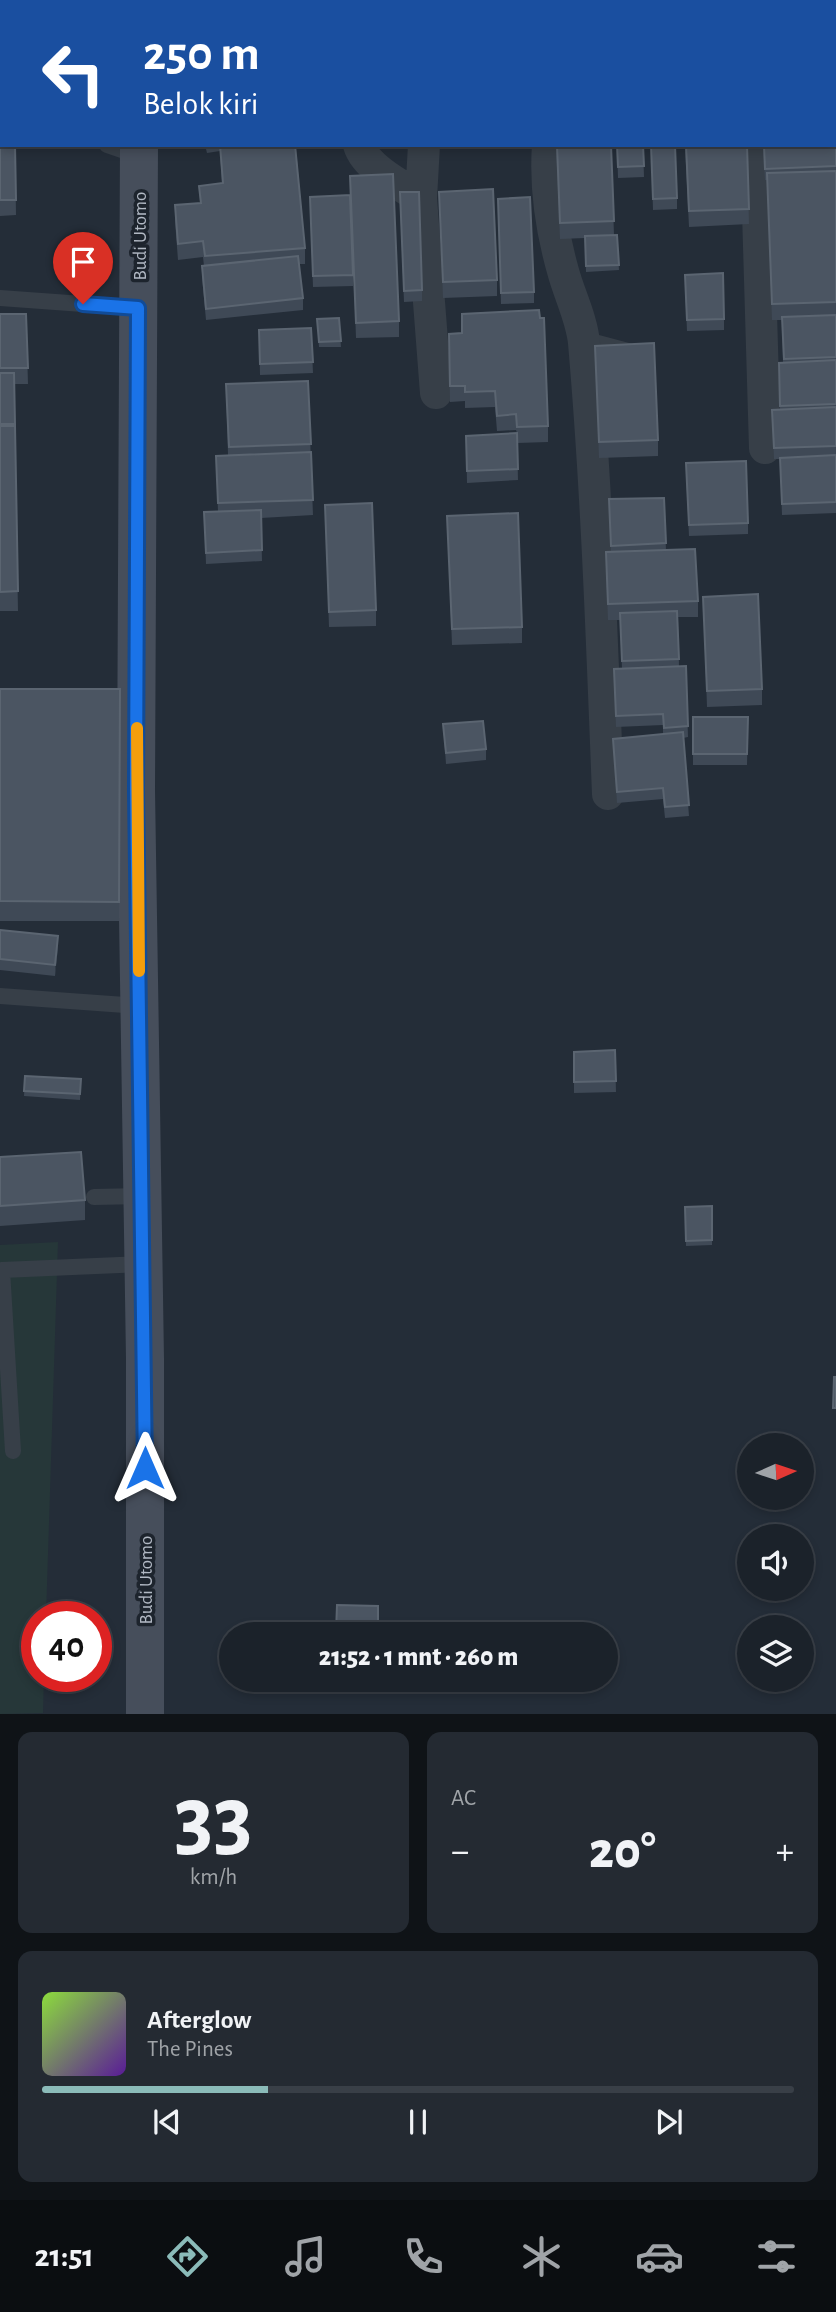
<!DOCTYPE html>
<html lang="id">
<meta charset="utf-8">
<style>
body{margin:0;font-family:"Alegreya Sans",sans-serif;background:#242a32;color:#f1f3f6;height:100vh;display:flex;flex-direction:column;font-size:26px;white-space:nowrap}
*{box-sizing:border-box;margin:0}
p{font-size:23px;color:#a0a4a8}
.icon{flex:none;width:38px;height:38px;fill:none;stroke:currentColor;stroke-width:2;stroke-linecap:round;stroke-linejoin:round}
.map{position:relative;height:1714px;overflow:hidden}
.details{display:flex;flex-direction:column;gap:18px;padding:18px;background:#0f1317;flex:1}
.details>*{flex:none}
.guide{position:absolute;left:0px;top:0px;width:836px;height:147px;box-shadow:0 4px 10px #0003,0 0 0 2px #393f47;background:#1a4fa0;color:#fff;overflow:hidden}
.needle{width:46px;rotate:87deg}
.controls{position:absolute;left:737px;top:1433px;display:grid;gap:14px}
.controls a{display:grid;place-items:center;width:77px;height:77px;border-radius:50%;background:#1b222a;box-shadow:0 4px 10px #0003,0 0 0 2px #393f47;font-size:35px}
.speed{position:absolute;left:21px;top:1601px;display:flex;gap:14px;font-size:35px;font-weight:700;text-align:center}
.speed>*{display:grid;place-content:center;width:91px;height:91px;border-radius:50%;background:#1b222a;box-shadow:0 4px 10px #0003,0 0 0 2px #393f47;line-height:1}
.speed .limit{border:10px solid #d22;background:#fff;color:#111}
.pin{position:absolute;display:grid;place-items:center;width:60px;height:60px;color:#fff;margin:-72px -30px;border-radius:50% 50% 50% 0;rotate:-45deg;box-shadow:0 0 7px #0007}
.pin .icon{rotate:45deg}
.me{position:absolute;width:77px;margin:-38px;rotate:0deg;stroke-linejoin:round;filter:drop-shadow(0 0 5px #0008)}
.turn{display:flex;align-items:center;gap:24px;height:147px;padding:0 28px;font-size:32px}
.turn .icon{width:91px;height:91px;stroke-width:2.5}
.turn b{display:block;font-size:49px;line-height:60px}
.big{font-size:52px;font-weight:800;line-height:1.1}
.details .card{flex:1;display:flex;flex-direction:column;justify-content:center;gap:10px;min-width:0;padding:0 24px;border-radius:14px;background:#242a32}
.details .dial{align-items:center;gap:0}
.dial b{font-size:91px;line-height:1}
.song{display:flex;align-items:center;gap:21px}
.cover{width:84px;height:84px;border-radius:10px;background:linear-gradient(135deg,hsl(90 70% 55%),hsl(270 70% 35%))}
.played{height:7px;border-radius:4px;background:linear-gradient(90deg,#8bbbb9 30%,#393f47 30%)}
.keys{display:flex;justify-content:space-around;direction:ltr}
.heat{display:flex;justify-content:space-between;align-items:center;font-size:38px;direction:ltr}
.details .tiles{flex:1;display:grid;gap:18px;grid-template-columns:1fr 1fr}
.card:last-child{grid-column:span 2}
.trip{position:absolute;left:219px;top:1622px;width:399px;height:70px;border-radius:35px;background:#1b222a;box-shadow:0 4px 10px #0003,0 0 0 2px #393f47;font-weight:800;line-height:70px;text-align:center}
.tabs{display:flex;height:112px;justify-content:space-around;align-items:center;background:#0b0e11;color:#a0a4a8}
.tabs .icon{width:49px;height:49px}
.tabs .on{color:#8bbbb9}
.tabs b{font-size:32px;color:#f1f3f6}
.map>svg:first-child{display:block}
.green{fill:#263739}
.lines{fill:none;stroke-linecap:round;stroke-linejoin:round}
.lane{stroke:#373f48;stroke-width:16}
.street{stroke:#373f48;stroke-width:32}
.secondary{stroke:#464e5b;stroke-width:38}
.wall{fill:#3f4956}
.shaded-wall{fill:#2f3945}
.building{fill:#4b5562;stroke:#5b6571;stroke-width:2}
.route-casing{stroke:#114b97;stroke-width:18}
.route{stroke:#1a73e8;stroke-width:12}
.slow{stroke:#f59e0b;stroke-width:12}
.labels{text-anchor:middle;stroke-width:7;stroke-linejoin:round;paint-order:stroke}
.street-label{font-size:19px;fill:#b2b9c4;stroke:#1d242d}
</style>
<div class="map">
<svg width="836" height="1714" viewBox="0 0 836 1714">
<rect width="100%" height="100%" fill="#242d38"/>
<path class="green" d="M58 1242 46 1617H37V1676L44 1677 43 1713 0 1714V1245Z"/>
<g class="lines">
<path class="lane" d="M677 0V2
M107 145 139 156
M0 298 138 308
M583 339 628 351
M0 996 139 1006
M94 1197 142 1196
M13 1451 2 1270 143 1264"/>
<path class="street" d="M340 0V2
M426 0V2
M554 0 555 2
M753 2V0
M359 145C366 168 402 186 421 198
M424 145 421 198 436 393
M548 145C545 186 552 232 563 271 569 294 582 319 584 343 597 493 602 643 608 794
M756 145 765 448"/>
<path class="secondary" d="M137 0V2
M139 145 136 790 145 1359V1714"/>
</g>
<path class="wall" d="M835 17H836V513L782 515 780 459H774L772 410 780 409 779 363H783L782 320H772L767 180H765L763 145H835Z
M0 110 15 145 16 215 0 216Z
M205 145H311V147L296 149 305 248V264H299L303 298V310L206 320 202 277V266H204L203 257 178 260 175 221V205L200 203 199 186 222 184 220 151 207 153Z
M556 145H611L614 235H617L619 270 586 272 585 238 560 239Z
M617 145H643L644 177 618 178Z
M651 145 677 198V209L653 210Z
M685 145H747L749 224 689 227Z
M350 176 399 321V337L356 338Z
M439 192 497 280V296L443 298Z
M400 203 422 290V301L404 302Z
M310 208 353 275V286L313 287Z
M498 210 534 292V303L501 304Z
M685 286 724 319V330L687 331Z
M0 314H26L28 384H14L18 611H0Z
M339 318 341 347H319L317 319Z
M311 328 313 373 260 375 259 330Z
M595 346 658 440V456L599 458Z
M449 349 548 426V442L517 443V438L518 480 467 483 466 436 517 433 516 430 497 431 495 407 465 408V401L450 402Z
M308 381 313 515 261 518 262 561 206 564 204 512H218L216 456 228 455 226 384Z
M686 474 748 523V534L689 536Z
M664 498 666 550 698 601V617H678L679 667 686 666 688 737 683 738 689 816 665 818 663 799 617 803 613 739 663 734V725L616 727 614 681 622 669 620 620H608L606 568 611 552 609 510Z
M325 505 376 610V626L329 627Z
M447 516 522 627V643L452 645Z
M703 597 762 689V705L707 707Z
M0 689H120L119 921H0Z
M693 717H748L747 765H693Z
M443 724 486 749V760L446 764Z
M0 930 58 947 55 976 0 970Z
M615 1050 616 1092 574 1093V1052Z
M25 1076 81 1079 80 1100 24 1096Z
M0 1157 85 1200V1220L0 1226Z
M712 1206V1245L686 1246 685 1207Z
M337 1605 378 1606V1634H336Z"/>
<path class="shaded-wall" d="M58 936V947L55 976V965Z"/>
<path class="building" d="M778 0H823V2H778Z
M835 17H836V60H835Z
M835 74H836V112H835Z
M0 110H2V145H15L16 200H0Z
M835 121H836V166L765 169 764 145H835Z
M220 145H295L305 248 205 256 203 241 178 244 175 205 201 203 199 186 223 183Z
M557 145H611L614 221 560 223Z
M617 145H643L644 166 618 167Z
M651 145H675L677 198 653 199Z
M686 145H747L749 209 689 211Z
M836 171V302L772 304 767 173Z
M393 174 399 321 356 323 350 176Z
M493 189 497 280 443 282 439 192Z
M400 192H419L422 290 404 291Z
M350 195 353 275 313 276 310 197Z
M530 197 534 292 501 293 498 199Z
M617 235 619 265 586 266 585 236Z
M298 256 303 298 206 309 202 266Z
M723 273 724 319 687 320 685 275Z
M539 310 540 318H544L548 426 517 427 516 414 497 416 495 391 465 392V386H450L449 334 462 333V314Z
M0 314H26L28 368H0Z
M836 315V357L784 359 782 317Z
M339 318 341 341 319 342 317 319Z
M311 328 313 362 260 364 259 330Z
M654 343 658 440 599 442 595 346Z
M836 360V404L780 406 779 363Z
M0 373H14L15 424H0Z
M308 381 311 444 229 447 226 384Z
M836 407V446L774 448 772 410Z
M0 426H15L18 591 0 592Z
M517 433 518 469 467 471 466 436Z
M311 452 313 500 218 503 216 456Z
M836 455V502L782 504 780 458Z
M746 461 748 523 689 525 686 463Z
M664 498 666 543 611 546 609 499Z
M372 503 376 610 329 612 325 505Z
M261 510 262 550 206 553 204 512Z
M518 513 522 627 452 629 447 516Z
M695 549 698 601 608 604 606 552Z
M758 594 762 689 707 691 703 597Z
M677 611 679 659 622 661 620 613Z
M686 666 688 726 664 728 663 714 616 716 614 669Z
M0 689H120L119 902 0 901Z
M693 717H748L747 754H693Z
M483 721 486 749 446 753 443 724Z
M683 732 689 805 665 807 663 788 617 792 613 739Z
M0 930 58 936 55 965 0 959Z
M615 1050 616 1081 574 1082V1052Z
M25 1076 81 1079 80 1094 24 1091Z
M81 1152 85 1200 0 1206V1157Z
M712 1206V1240L686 1241 685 1207Z
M834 1377H836V1408H833Z
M337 1605 378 1606V1633L336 1632Z"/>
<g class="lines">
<g class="route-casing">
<path id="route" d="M83 304 138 308 136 790 145 1468"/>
</g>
<use href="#route" class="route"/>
<path class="slow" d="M137 728 139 971"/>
</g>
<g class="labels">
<g class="street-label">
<text transform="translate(139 236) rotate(-90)" y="7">Budi Utomo</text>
<text transform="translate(145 1580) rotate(-90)" y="7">Budi Utomo</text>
</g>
</g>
</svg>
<div class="controls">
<a><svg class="needle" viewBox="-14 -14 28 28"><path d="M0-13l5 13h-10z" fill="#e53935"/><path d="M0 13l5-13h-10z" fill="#a0a4a8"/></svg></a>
<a><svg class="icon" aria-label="sound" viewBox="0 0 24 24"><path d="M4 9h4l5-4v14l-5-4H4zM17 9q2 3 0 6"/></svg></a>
<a><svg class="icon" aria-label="layers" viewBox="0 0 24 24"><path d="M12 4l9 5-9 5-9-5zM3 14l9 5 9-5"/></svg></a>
</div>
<div class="speed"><div class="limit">40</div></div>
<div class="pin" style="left:83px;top:304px;background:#d93025"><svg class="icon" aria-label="arrive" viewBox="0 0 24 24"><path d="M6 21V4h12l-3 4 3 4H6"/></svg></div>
<svg class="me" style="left:145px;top:1468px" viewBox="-20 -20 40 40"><path d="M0-17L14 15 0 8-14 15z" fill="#1a73e8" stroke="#fff" stroke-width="4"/></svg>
<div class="trip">21:52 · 1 mnt · 260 m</div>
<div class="guide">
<div class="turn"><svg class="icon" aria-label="left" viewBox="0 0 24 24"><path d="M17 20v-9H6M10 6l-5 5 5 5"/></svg><div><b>250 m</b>Belok kiri</div></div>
</div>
</div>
<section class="details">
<div class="tiles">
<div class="card dial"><b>33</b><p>km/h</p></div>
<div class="card"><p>AC</p>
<div class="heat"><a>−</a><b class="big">20°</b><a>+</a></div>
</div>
<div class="card">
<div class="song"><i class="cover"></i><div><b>Afterglow</b><p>The Pines</p></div></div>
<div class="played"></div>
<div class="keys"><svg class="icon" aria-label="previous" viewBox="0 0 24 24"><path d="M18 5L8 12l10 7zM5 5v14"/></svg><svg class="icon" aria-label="pause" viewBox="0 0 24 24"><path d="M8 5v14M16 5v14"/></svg><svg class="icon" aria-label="next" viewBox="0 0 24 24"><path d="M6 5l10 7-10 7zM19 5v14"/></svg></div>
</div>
</div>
</section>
<nav class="tabs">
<b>21:51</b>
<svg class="icon on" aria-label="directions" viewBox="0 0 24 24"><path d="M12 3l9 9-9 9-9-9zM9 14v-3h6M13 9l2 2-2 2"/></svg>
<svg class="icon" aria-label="music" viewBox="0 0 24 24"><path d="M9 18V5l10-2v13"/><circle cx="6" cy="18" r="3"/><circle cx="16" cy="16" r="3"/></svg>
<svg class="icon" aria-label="phone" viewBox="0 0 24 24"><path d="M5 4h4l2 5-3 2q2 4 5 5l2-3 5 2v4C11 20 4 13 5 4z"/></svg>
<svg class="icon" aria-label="climate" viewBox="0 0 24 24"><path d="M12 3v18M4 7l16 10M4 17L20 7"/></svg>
<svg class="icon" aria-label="car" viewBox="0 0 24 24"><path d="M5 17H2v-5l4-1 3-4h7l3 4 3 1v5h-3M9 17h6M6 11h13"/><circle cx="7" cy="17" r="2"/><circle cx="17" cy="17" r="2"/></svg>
<svg class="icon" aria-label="filters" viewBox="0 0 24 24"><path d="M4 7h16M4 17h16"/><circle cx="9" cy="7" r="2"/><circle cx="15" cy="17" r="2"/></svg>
</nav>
